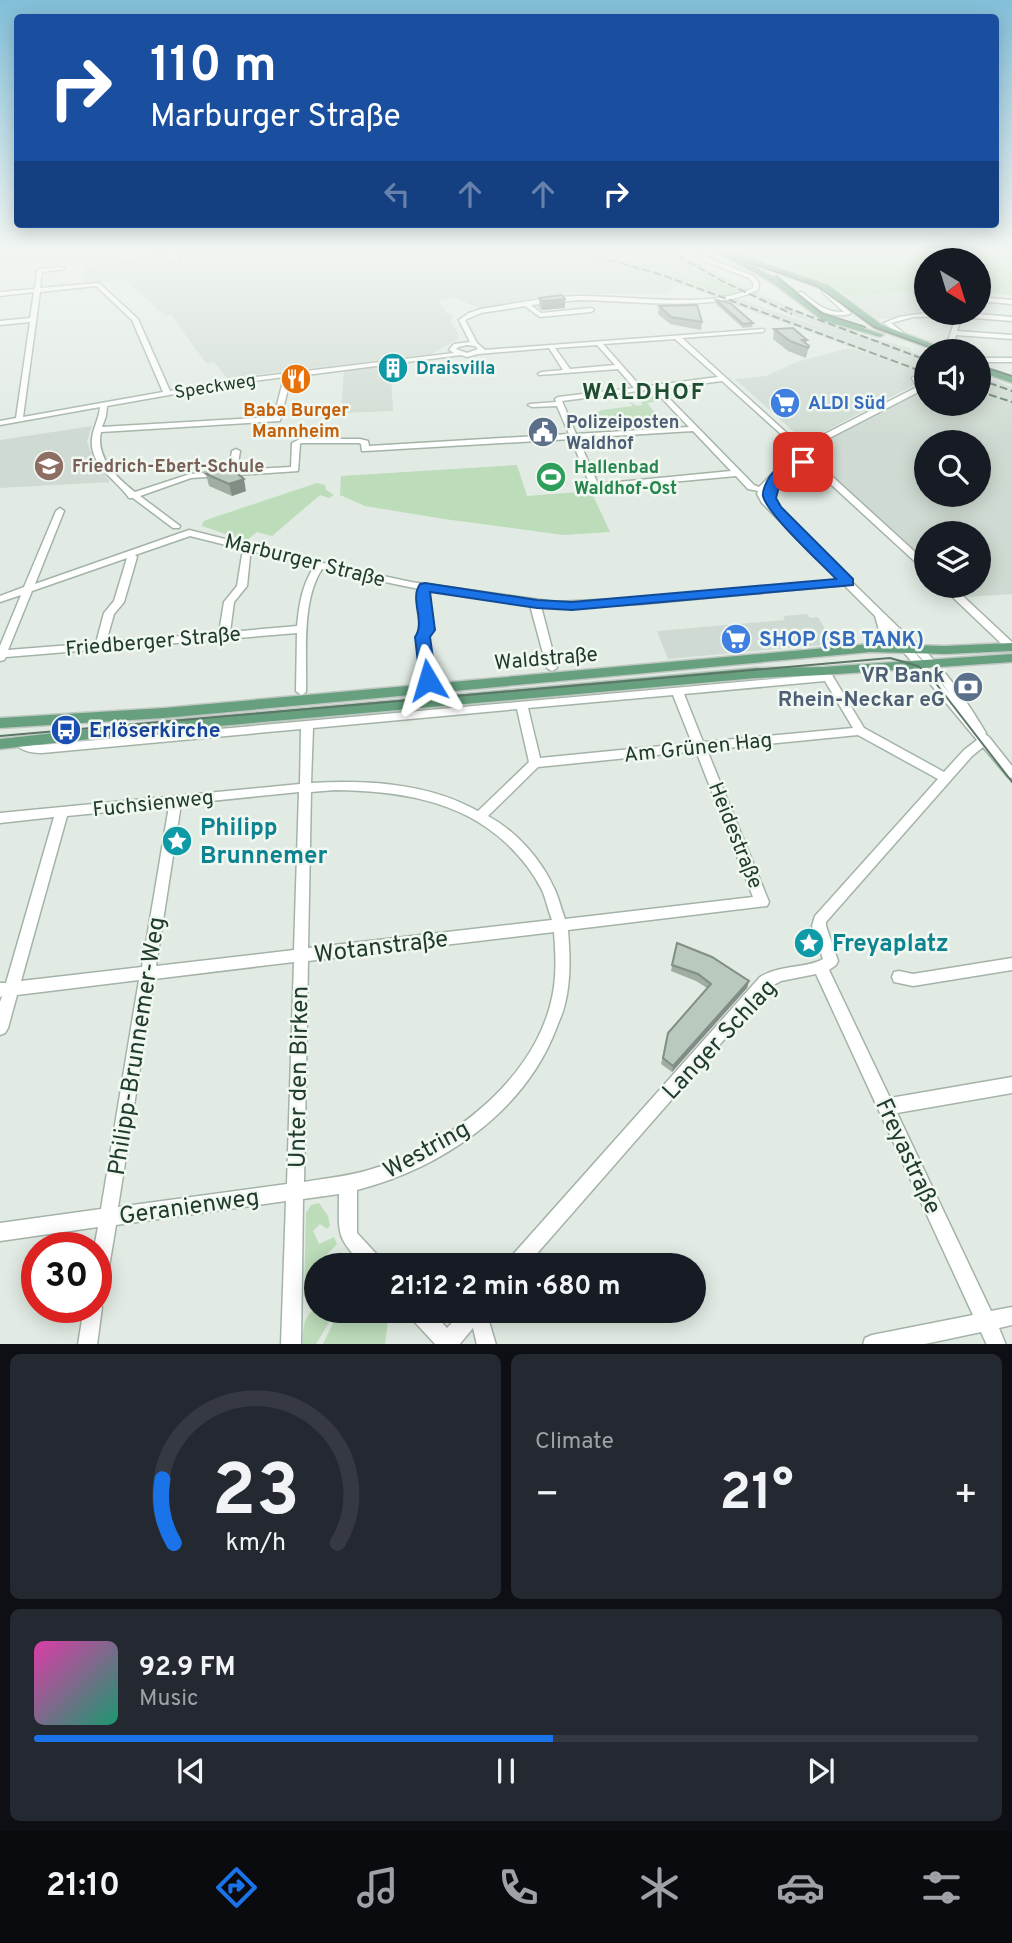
<!DOCTYPE html>
<meta charset="utf-8">
<style>
body{margin:0;font-family:Overpass,sans-serif;background:#242831;color:#f1f3f6;height:100vh;display:flex;flex-direction:column;font-size:26px;white-space:nowrap}
*{box-sizing:border-box;margin:0}
p{font-size:23px;color:#9ea1a6}
.icon{flex:none;width:38px;height:38px;fill:none;stroke:currentColor;stroke-width:2;stroke-linecap:round;stroke-linejoin:round}
.map{position:relative;height:1344px;overflow:hidden}
.side{display:flex;flex-direction:column;gap:10px;padding:10px;background:#0d0f14;flex:1}
.side>*{flex:none}
.hud{position:absolute;left:14px;top:14px;width:985px;height:214px;border-radius:7px;box-shadow:0 4px 18px #0003;background:#1a4fa0;color:#fff;overflow:hidden}
.needle{width:46px;rotate:142deg}
.fabs{position:absolute;left:914px;top:248px;display:grid;gap:14px}
.fabs a{display:grid;place-items:center;width:77px;height:77px;border-radius:50%;background:#171b24;box-shadow:0 4px 18px #0003;font-size:35px}
.speed{position:absolute;left:21px;top:1232px;display:flex;gap:14px;font-size:35px;font-weight:700;text-align:center}
.speed>*{display:grid;place-content:center;width:91px;height:91px;border-radius:50%;background:#171b24;box-shadow:0 4px 18px #0003;line-height:1}
.speed .limit{border:10px solid #d22;background:#fff;color:#111}
.pin{position:absolute;display:grid;place-items:center;width:60px;height:60px;color:#fff;margin:-30px;border-radius:14px;box-shadow:0 4px 10px #0006}
.me{position:absolute;width:77px;margin:-38px;rotate:353deg;stroke-linejoin:round;filter:drop-shadow(0 0 5px #0008)}
.turn{display:flex;align-items:center;gap:24px;height:147px;padding:0 21px;font-size:32px}
.turn .icon{width:91px;height:91px;stroke-width:2.5}
.turn b{display:block;font-size:49px;line-height:60px}
.lanes{display:flex;align-items:center;height:66px;padding:0 21px;background:#0003;justify-content:center;gap:35px;direction:ltr}
.lanes .off{opacity:.35}
.big{font-size:52px;font-weight:700;line-height:1.1}
.side .tile{flex:1;display:flex;flex-direction:column;justify-content:center;gap:10px;min-width:0;padding:0 24px;border-radius:10px;background:#242831}
.side .dial{align-items:center;gap:0}
.dial svg{height:182px;overflow:visible;fill:none;stroke:#363941;stroke-width:7;stroke-linecap:round;text-anchor:middle}
.dial text{fill:#f1f3f6;stroke:none}
.song{display:flex;align-items:center;gap:21px}
.cover{width:84px;height:84px;border-radius:10px;background:linear-gradient(135deg,hsl(320 70% 55%),hsl(160 70% 35%))}
.played{height:7px;border-radius:4px;background:linear-gradient(90deg,#1a73e8 55%,#363941 55%)}
.keys{display:flex;justify-content:space-around;direction:ltr}
.heat{display:flex;justify-content:space-between;align-items:center;font-size:38px;direction:ltr}
.side .tiles{flex:1;display:grid;gap:10px;grid-template-columns:1fr 1fr}
.tile:last-child{grid-column:span 2}
.trip{position:absolute;left:304px;top:1253px;width:402px;height:70px;border-radius:35px;background:#171b24;box-shadow:0 4px 18px #0003;font-weight:700;line-height:70px;text-align:center}
.tab-bar{display:flex;height:112px;justify-content:space-around;align-items:center;background:#090b0e;color:#9ea1a6}
.tab-bar .icon{width:49px;height:49px}
.tab-bar .active{color:#1a73e8}
.tab-bar b{font-size:32px;color:#f1f3f6}
.map>svg:first-child{display:block}
.built{fill:#cfdbd2;fill-rule:evenodd}
.green{fill:#bcdcba}
.lines{fill:none;stroke-linecap:round;stroke-linejoin:round}
.minor-casing{stroke:#a4b3a8;stroke-width:3}
.major-casing{stroke:#c1c8c4;stroke-width:3}
.minor{fill:#fff;fill-rule:evenodd}
.major{fill:#66a07e;fill-rule:evenodd}
.tram{stroke:#5c7767;stroke-width:2}
.rail{stroke:#5c7767;stroke-width:2;stroke-dasharray:8 3.5;stroke-linecap:butt}
.wall{fill:#9fada3}
.shaded-wall{fill:#828d85}
.building{fill:#b9c9be;stroke:#828d85;stroke-width:2}
.route{fill:#1a73e8;stroke:#114b97;stroke-width:2}
.labels{text-anchor:middle;stroke-width:5;stroke-linejoin:round;paint-order:stroke}
.far-culture-label{font-size:18px;font-weight:bold;fill:#0d838f;stroke:#f1f8f2;text-anchor:start}
.far-street-label{font-size:18px;fill:#213c2c;stroke:#f1f8f2}
.far-shop-label{font-size:18px;font-weight:bold;fill:#366cbe;stroke:#f1f8f2;text-anchor:start}
.far-food-label{font-size:18px;font-weight:bold;fill:#c56008;stroke:#f1f8f2}
.far-service-label{font-size:18px;font-weight:bold;fill:#4e5e75;stroke:#f1f8f2;text-anchor:start}
.far-education-label{font-size:18px;font-weight:bold;fill:#785e54;stroke:#f1f8f2;text-anchor:start}
.far-leisure-label{font-size:18px;font-weight:bold;fill:#27864d;stroke:#f1f8f2;text-anchor:start}
.street-label{font-size:21px;fill:#213c2c;stroke:#f1f8f2}
.shop-label{font-size:21px;font-weight:bold;fill:#366cbe;stroke:#f1f8f2;text-anchor:start}
.service-label{font-size:21px;font-weight:bold;fill:#4e5e75;stroke:#f1f8f2;text-anchor:end}
.transit-label{font-size:21px;font-weight:bold;fill:#164399;stroke:#f1f8f2;text-anchor:start}
.far-district-label{font-size:23px;font-weight:bold;letter-spacing:2px;fill:#1e4d32;stroke:#f1f8f2}
.near-culture-label{font-size:24px;font-weight:bold;fill:#0d838f;stroke:#f1f8f2;text-anchor:start}
.near-street-label{font-size:24px;fill:#213c2c;stroke:#f1f8f2}
</style>
<div class="map">
<svg width="1012" height="1345" viewBox="0 0 1012 1345">
<rect width="100%" height="100%" fill="#e1ebe3"/>
<path class="built" d="M162 250H674L730 280 804 314 865 336 910 348 912 352 926 357V374L920 372 910 377 914 385 812 438 803 440 735 379 766 376 799 361 850 348 875 356 678 284 668 294H583L580 291 478 308 459 299 450 298 438 301 446 312 453 315 451 322 459 335 458 339 432 354 227 378 214 362 206 363 171 315 166 316 124 279 87 283 81 273 85 272 83 267 138 259 137 256 163 252ZM654 267 699 282 709 281 691 269 698 270 768 305 829 330 652 269Z
M926 292V313L937 314 879 319 860 308 848 296Z
M386 365 391 376 393 411 341 413 344 370Z
M978 375 1012 387V594L966 597 954 586H978V534H926V560L806 452 926 388V404H978ZM926 443H978V495H926Z
M92 426 87 441 92 456 110 482 0 488V440Z
M807 614 810 618 818 617 834 644 668 659 657 631 785 620 783 616Z"/>
<path class="green" d="M740 250H929L948 253 1012 250V295L978 292V261H926V302L911 292 848 296 824 282 763 261Z
M687 266 743 293 730 297 651 268 699 282 708 281Z
M656 396 660 401 647 403 655 413 651 420 605 426 609 432 601 433 598 427 592 426 599 424 592 415 602 410 633 406 629 401 637 406 643 405 638 398Z
M517 465 527 496 591 491 610 532 563 535 444 519 365 506 340 495 341 476Z
M803 465 809 466 828 484 776 491 798 466Z
M317 483 325 485 326 490 334 495 329 498 320 495 272 536 257 532 246 541 202 526 203 522 206 520Z
M825 675 47 746 29 745 761 677Z
M319 1203 328 1216 330 1226 327 1229 320 1224 313 1231 319 1244 334 1237 337 1244 317 1265 313 1296 306 1300 304 1296 306 1213 311 1205Z
M316 1308 317 1311H336L316 1344H303C303 1330 302 1317 316 1308Z
M339 1311H376L388 1321 385 1344H323Z"/>
<g class="lines">
<g class="minor-casing">
<path id="minor" d="M164 250H169L181 260 176 261Z
M722 250H731L706 257 753 276 759 283 758 290C712 313 629 300 577 300L531 305 541 313 591 308 594 310 591 312 540 317 525 306 481 313 465 320 477 343 485 350 764 329V331L762 332 682 338 799 444 807 443 917 387 912 378 913 377 926 375V379L919 380 922 384 926 383V388L812 447 801 448 926 562V570L923 569 799 455 767 488 770 491 765 494 768 500 899 628C936 656 962 693 986 733L985 734 989 737 1012 766V778L1008 777 983 747 972 756 826 922V926L838 961 836 965 829 970 890 1098 1012 1077V1093L897 1113 991 1311 1012 1307V1325L999 1328 1006 1345H987L981 1332 920 1345H863L865 1338 872 1335 973 1315 816 974 781 981 770 987 527 1265H506L509 1259 760 977C782 964 805 969 823 959L812 926 815 916 938 779 858 735 707 750 769 902 767 906 568 930C570 956 571 979 565 1004 563 1013 559 1021 556 1029 524 1113 441 1168 357 1190V1233L381 1259 384 1265H363C335 1236 339 1233 339 1194L303 1199 301 1345H281L286 1201 116 1225 105 1291 103 1298 98 1300 102 1307 97 1345H78L84 1307H96V1248H94L98 1227 0 1241V1223L101 1209 139 980 17 995 8 1028 5 1033 0 1035V1002L2 996 0 997V983H6L54 817 0 823V813L300 784 301 729 42 753C31 753 21 751 13 742L15 739 19 738 33 745H42L828 674 832 675 864 728 944 772 964 750 977 740 897 644 898 642 904 641 889 630 892 640 887 650H879L878 648 882 640 875 616 844 585 641 604 555 608 541 606 557 668 552 671 547 668 531 609 532 605 428 590 432 630 428 637 433 680 428 683 423 680 418 637 422 630 417 592 419 589 322 569C301 601 307 654 306 691L305 693 301 695 296 691 297 633 6 657 4 660 0 661V646L21 595 0 602V596L24 587 56 511 60 508 64 511 35 584 189 530 309 560 411 582 555 602 641 598 839 580 762 503 757 494 758 491 748 489 736 476 595 489 591 487 571 439 365 451H362L361 444 359 443H301L300 444 298 471 191 478 140 496 180 526 179 528H173L133 498H129C118 481 89 466 92 439 93 428 99 419 100 407L0 425V421L16 418 30 322 0 325V321L30 318 34 292 0 296V292L35 289 37 271 40 269 62 267 65 269 42 272 40 288 99 283 138 319 170 391 231 380 454 353 449 350 454 344 470 342 459 320 469 313 481 309C513 304 545 297 577 296 628 295 708 310 753 288V283L749 278 704 261 699 256ZM96 286 132 320 163 392 23 417 40 292ZM675 339 718 377 641 387 603 344ZM467 345 475 346 478 349 467 353 456 349 458 347ZM597 345 615 365 570 369 555 348ZM549 348 563 370 541 372 538 374 539 375 618 369 634 388 558 397 555 399 556 402 530 404 528 405 532 407 557 406 569 434 369 446 368 441 360 439H300L292 443 291 467 237 470 240 451 236 449 232 451 229 471 190 474 135 492C117 478 95 457 101 432L280 421 291 377 461 355 467 357 478 354ZM284 377 274 417 102 427 106 416 107 406 231 384ZM722 381 792 444 795 451 759 487 754 485 660 389ZM653 389 689 427 576 434 562 401ZM693 431 731 471 598 484 578 438ZM190 536 246 550 242 555 237 586 224 602 219 633 106 642 114 614 124 602 137 557 135 555ZM255 552 314 567C302 585 299 605 297 626L230 632 234 602 247 586 250 556ZM127 558 114 601 104 613 96 643 8 650 32 591ZM910 647 929 666 951 695ZM825 681 853 728 703 742 684 694ZM673 695 692 743 540 758 528 708ZM517 709 529 762 478 811C427 783 369 780 311 783L313 728ZM696 751 753 897 565 919C561 909 559 898 554 888 541 859 516 831 488 816L538 767ZM335 790C396 791 459 799 506 843 520 856 533 872 542 890 546 899 548 910 552 920L308 948 311 792ZM299 792 294 950 156 966 181 804ZM169 806 142 967 21 981 67 816ZM554 932C556 957 557 982 550 1006 529 1084 446 1147 372 1169 350 1176 327 1178 304 1182L308 961ZM294 962 287 1184 118 1207 154 979Z
M822 290H826L850 312V314C828 319 812 308 797 293L802 292C815 303 826 313 844 312L822 292Z
M978 297 1012 300V304L978 301Z
M926 313H967L1012 317V321L962 317 957 331 1012 335V339L956 335 952 348 953 352H947L946 348 956 316 913 317 891 323 906 335 907 336 904 338 884 323 899 317Z
M978 358H1012V362H978Z
M941 586H952L1012 642V650L1007 649Z
M1012 958V970L913 986 894 982 892 977 894 972 899 971 913 974Z
M409 1311H431L447 1328 463 1311H486L496 1345H477L473 1328 459 1345H436L411 1318Z"/>
</g>
<g class="major-casing">
<path id="major" d="M714 250H722L780 280 828 316 884 335 880 337 822 320 774 284Z
M729 250H738L763 263 828 285 882 325 954 352H941L876 329 822 289 759 265Z
M978 365 1012 377V383L978 371Z
M1012 643V651L945 654 870 652 164 718 0 728V718L164 708 870 644 945 646Z
M1012 654V662L823 675 756 678 163 731 0 749V739L163 721 756 668 823 667Z"/>
</g>
<use href="#minor" class="minor"/>
<use href="#major" class="major"/>
<path class="tram" d="M725 250 750 263 817 286 874 327 943 352
M776 276 821 313 865 327
M978 365 1012 376
M0 736 890 658 918 666 931 677 1012 782"/>
<path class="rail" d="M576 250 665 276 926 373
M668 250 720 280 792 314
M785 307 926 360
M978 379 1012 391
M978 391 1012 402"/>
</g>
<path class="wall" d="M539 298 565 299V308L542 310 539 308Z
M716 300 753 323 752 327 743 328 716 304Z
M659 306 702 322 701 330 670 324 658 314Z
M774 329 807 340 806 344 809 346 806 358 788 351 773 339Z
M206 474 246 491 232 496 209 486Z
M677 943 749 981 747 988 672 1072 661 1064 668 1033 707 988 696 981 671 971Z"/>
<path class="shaded-wall" d="M565 299V308L542 310V301Z
M244 479 246 491 232 496 229 484Z
M749 981 747 988 672 1072 673 1066Z"/>
<path class="building" d="M562 295 565 299 542 301 539 298Z
M716 300 730 303 753 323 743 324Z
M697 305 702 322 671 317 659 306Z
M793 328 807 340H802L809 346 808 348 790 341 774 329Z
M229 467 244 479 229 484 206 474Z
M677 943 712 957 749 981 673 1066 663 1058 668 1033 711 984 698 974 672 965Z"/>
<linearGradient id="sky" x2="0" y2="1"><stop stop-color="#82bfd9"/><stop offset="0.57" stop-color="#f2f6f2"/><stop offset="1" stop-color="#f2f6f2" stop-opacity="0"/></linearGradient>
<rect width="1012" height="438" fill="url(#sky)"/>
<path class="route" d="M803 459 809 462 791 468 781 479 776 498 781 507 853 579V585L572 610 537 608 430 592 435 630 430 637 436 680 428 685 420 680 415 637C426 621 409 600 420 584L425 583 537 600 572 602 836 579C821 563 767 514 763 496 762 490 767 481 770 476 780 463 788 461 803 459Z"/>
<defs>
<g id="building-disc" transform="scale(1.575)"><circle r="9.5" fill="#0f9aa8" stroke="#f1f8f2"/><path d="M-4-6H4V6H1V3H-1V6H-4ZM-2.5-4.3h1.7v1.8h-1.7ZM.8-4.3h1.7v1.8H.8ZM-2.5-1h1.7V.8h-1.7ZM.8-1h1.7V.8H.8Z" fill="#fff"/></g>
<g id="restaurant-disc" transform="scale(1.575)"><circle r="9.5" fill="#e8710a" stroke="#f1f8f2"/><path d="M-5-6h1v4h1v-4h1v4h1v-4h1v5L-1.5 .5V6h-2V.5L-5-1ZM5-6V6H3V1.5H1.5Q1.5-4 5-6Z" fill="#fff"/></g>
<g id="supermarket-disc" transform="scale(1.575)"><circle r="9.5" fill="#3f7fe0" stroke="#f1f8f2"/><path d="M-6-5.5h2.5l.6 2H6L4.5 2H-2.5L-4.4-4H-6ZM-1.5 3.2a1.3 1.3 0 1 0 .1 0ZM3 3.2a1.3 1.3 0 1 0 .1 0Z" fill="#fff"/></g>
<g id="civic-disc" transform="scale(1.575)"><circle r="9.5" fill="#5c6f8a" stroke="#f1f8f2"/><path d="M-.6-6.5H3V-4.5H.6V-3L4-1V1h2V6H-6V1h2V-1L-.6-3ZM-1.2 2.5V6h2.4V2.5Z" fill="#fff"/></g>
<g id="school-disc" transform="scale(1.575)"><circle r="9.5" fill="#8d6e63" stroke="#f1f8f2"/><path d="M0-5L7-2L0 1L-7-2ZM-4 1L0 2.5L4 1V4Q0 6-4 4Z" fill="#fff"/></g>
<g id="stadium-disc" transform="scale(1.575)"><circle r="9.5" fill="#2e9e5b" stroke="#f1f8f2"/><path d="M0-5a6.5 5 0 1 0 0 10a6.5 5 0 1 0 0-10ZM-3.5-1.8h7v3.6h-7Z" fill="#fff"/></g>
<g id="bank-disc" transform="scale(1.575)"><circle r="9.5" fill="#5c6f8a" stroke="#f1f8f2"/><path d="M-6-4H6V4H-6ZM0-2.3a2.3 2.3 0 1 0 0 4.6a2.3 2.3 0 1 0 0-4.6Z" fill="#fff"/></g>
<g id="bus-disc" transform="scale(1.575)"><circle r="9.5" fill="#1a4fb4" stroke="#f1f8f2"/><path d="M-5-6H5V4H4V6H2V4H-2V6H-4V4H-5ZM-3.5-4V0h7V-4ZM-3.5 1.2v1.5H-2V1.2ZM2 1.2v1.5H3.5V1.2Z" fill="#fff"/></g>
<g id="sight-disc" transform="scale(1.575)"><circle r="9.5" fill="#0f9aa8" stroke="#f1f8f2"/><path d="M0-6L1.8-2.2L6-1.7L2.9 1.2L3.7 5.4L0 3.3L-3.7 5.4L-2.9 1.2L-6-1.7L-1.8-2.2Z" fill="#fff"/></g>
</defs>
<g fill-rule="evenodd">
<use href="#building-disc" x="393" y="368"/>
<use href="#restaurant-disc" x="296" y="379"/>
<use href="#supermarket-disc" x="785" y="403"/>
<use href="#civic-disc" x="543" y="432"/>
<use href="#school-disc" x="49" y="466"/>
<use href="#stadium-disc" x="551" y="477"/>
<use href="#supermarket-disc" x="736" y="639"/>
<use href="#bank-disc" x="968" y="687"/>
<use href="#bus-disc" x="66" y="730"/>
<use href="#sight-disc" x="177" y="841"/>
<use href="#sight-disc" x="809" y="943"/>
</g>
<g class="labels">
<g class="far-culture-label">
<text x="416" y="374">Draisvilla</text>
</g>
<g class="far-street-label">
<text transform="translate(215 386) rotate(-9)" y="6">Speckweg</text>
</g>
<g class="far-shop-label">
<text x="808" y="409">ALDI Süd</text>
</g>
<g class="far-food-label">
<text x="296" y="416">Baba Burger<tspan x="296" dy="21">Mannheim</tspan></text>
</g>
<g class="far-service-label">
<text x="566" y="428">Polizeiposten<tspan x="566" dy="21">Waldhof</tspan></text>
</g>
<g class="far-education-label">
<text x="72" y="472">Friedrich-Ebert-Schule</text>
</g>
<g class="far-leisure-label">
<text x="574" y="473">Hallenbad<tspan x="574" dy="21">Waldhof-Ost</tspan></text>
</g>
<g class="street-label">
<text transform="translate(305 560) rotate(14)" y="7">Marburger Straße</text>
<text transform="translate(153 641) rotate(-5)" y="7">Friedberger Straße</text>
<text transform="translate(546 658) rotate(-5)" y="7">Waldstraße</text>
<text transform="translate(698 747) rotate(-6)" y="7">Am Grünen Hag</text>
<text transform="translate(153 803) rotate(-6)" y="7">Fuchsienweg</text>
<text transform="translate(736 835) rotate(68)" y="7">Heidestraße</text>
</g>
<g class="shop-label">
<text x="759" y="646">SHOP (SB TANK)</text>
</g>
<g class="service-label">
<text x="945" y="682">VR Bank<tspan x="945" dy="24">Rhein-Neckar eG</tspan></text>
</g>
<g class="transit-label">
<text x="89" y="737">Erlöserkirche</text>
</g>
<g class="far-district-label">
<text x="644" y="399">WALDHOF</text>
</g>
<g class="near-culture-label">
<text x="200" y="835">Philipp<tspan x="200" dy="28">Brunnemer</tspan></text>
<text x="832" y="951">Freyaplatz</text>
</g>
<g class="near-street-label">
<text transform="translate(381 946) rotate(-7)" y="8">Wotanstraße</text>
<text transform="translate(719 1039) rotate(-47)" y="8">Langer Schlag</text>
<text transform="translate(136 1046) rotate(-81)" y="8">Philipp-Brunnemer-Weg</text>
<text transform="translate(298 1077) rotate(-89)" y="8">Unter den Birken</text>
<text transform="translate(426 1149) rotate(-29)" y="8">Westring</text>
<text transform="translate(909 1156) rotate(65)" y="8">Freyastraße</text>
<text transform="translate(189 1206) rotate(-8)" y="8">Geranienweg</text>
</g>
</g>
</svg>
<div class="fabs">
<a><svg class="needle" viewBox="-14 -14 28 28"><path d="M0-13l5 13h-10z" fill="#e53935"/><path d="M0 13l5-13h-10z" fill="#9ea1a6"/></svg></a>
<a><svg class="icon" aria-label="sound" viewBox="0 0 24 24"><path d="M4 9h4l5-4v14l-5-4H4zM17 9q2 3 0 6"/></svg></a>
<a><svg class="icon" aria-label="search" viewBox="0 0 24 24"><circle cx="10" cy="10" r="6"/><path d="M15 15l6 6"/></svg></a>
<a><svg class="icon" aria-label="layers" viewBox="0 0 24 24"><path d="M12 4l9 5-9 5-9-5zM3 14l9 5 9-5"/></svg></a>
</div>
<div class="speed"><div class="limit">30</div></div>
<div class="pin" style="left:803px;top:462px;background:#d93025"><svg class="icon" aria-label="arrive" viewBox="0 0 24 24"><path d="M6 21V4h12l-3 4 3 4H6"/></svg></div>
<svg class="me" style="left:428px;top:680px" viewBox="-20 -20 40 40"><path d="M0-17L14 15 0 8-14 15z" fill="#1a73e8" stroke="#fff" stroke-width="4"/></svg>
<div class="trip">21:12 · 2 min · 680 m</div>
<div class="hud">
<div class="turn"><svg class="icon" aria-label="right" viewBox="0 0 24 24"><path d="M7 20v-9h11M14 6l5 5-5 5"/></svg><div><b>110 m</b>Marburger Straße</div></div>
<div class="lanes"><svg class="icon off" aria-label="left" viewBox="0 0 24 24"><path d="M17 20v-9H6M10 6l-5 5 5 5"/></svg><svg class="icon off" aria-label="ahead" viewBox="0 0 24 24"><path d="M12 20V5M6 11l6-6 6 6"/></svg><svg class="icon off" aria-label="ahead" viewBox="0 0 24 24"><path d="M12 20V5M6 11l6-6 6 6"/></svg><svg class="icon" aria-label="right" viewBox="0 0 24 24"><path d="M7 20v-9h11M14 6l5 5-5 5"/></svg></div>
</div>
</div>
<section class="side">
<div class="tiles">
<div class="tile dial"><svg viewBox="0 0 100 80">
<path d="M14 69A42 42 0 1 1 86 69"/>
<path d="M14 69A42 42 0 0 1 9 41" stroke="#1a73e8"/>
<text x="50" y="56" font-size="32" font-weight="700">23</text>
<text x="50" y="72" font-size="11">km/h</text>
</svg></div>
<div class="tile"><p>Climate</p>
<div class="heat"><a>−</a><b class="big">21°</b><a>+</a></div>
</div>
<div class="tile">
<div class="song"><i class="cover"></i><div><b>92.9 FM</b><p>Music</p></div></div>
<div class="played"></div>
<div class="keys"><svg class="icon" aria-label="previous" viewBox="0 0 24 24"><path d="M18 5L8 12l10 7zM5 5v14"/></svg><svg class="icon" aria-label="pause" viewBox="0 0 24 24"><path d="M8 5v14M16 5v14"/></svg><svg class="icon" aria-label="next" viewBox="0 0 24 24"><path d="M6 5l10 7-10 7zM19 5v14"/></svg></div>
</div>
</div>
</section>
<nav class="tab-bar">
<b>21:10</b>
<svg class="icon active" aria-label="directions" viewBox="0 0 24 24"><path d="M12 3l9 9-9 9-9-9zM9 14v-3h6M13 9l2 2-2 2"/></svg>
<svg class="icon" aria-label="music" viewBox="0 0 24 24"><path d="M9 18V5l10-2v13"/><circle cx="6" cy="18" r="3"/><circle cx="16" cy="16" r="3"/></svg>
<svg class="icon" aria-label="phone" viewBox="0 0 24 24"><path d="M5 4h4l2 5-3 2q2 4 5 5l2-3 5 2v4C11 20 4 13 5 4z"/></svg>
<svg class="icon" aria-label="climate" viewBox="0 0 24 24"><path d="M12 3v18M4 7l16 10M4 17L20 7"/></svg>
<svg class="icon" aria-label="car" viewBox="0 0 24 24"><path d="M5 17H2v-5l4-1 3-4h7l3 4 3 1v5h-3M9 17h6M6 11h13"/><circle cx="7" cy="17" r="2"/><circle cx="17" cy="17" r="2"/></svg>
<svg class="icon" aria-label="filters" viewBox="0 0 24 24"><path d="M4 7h16M4 17h16"/><circle cx="9" cy="7" r="2"/><circle cx="15" cy="17" r="2"/></svg>
</nav>
